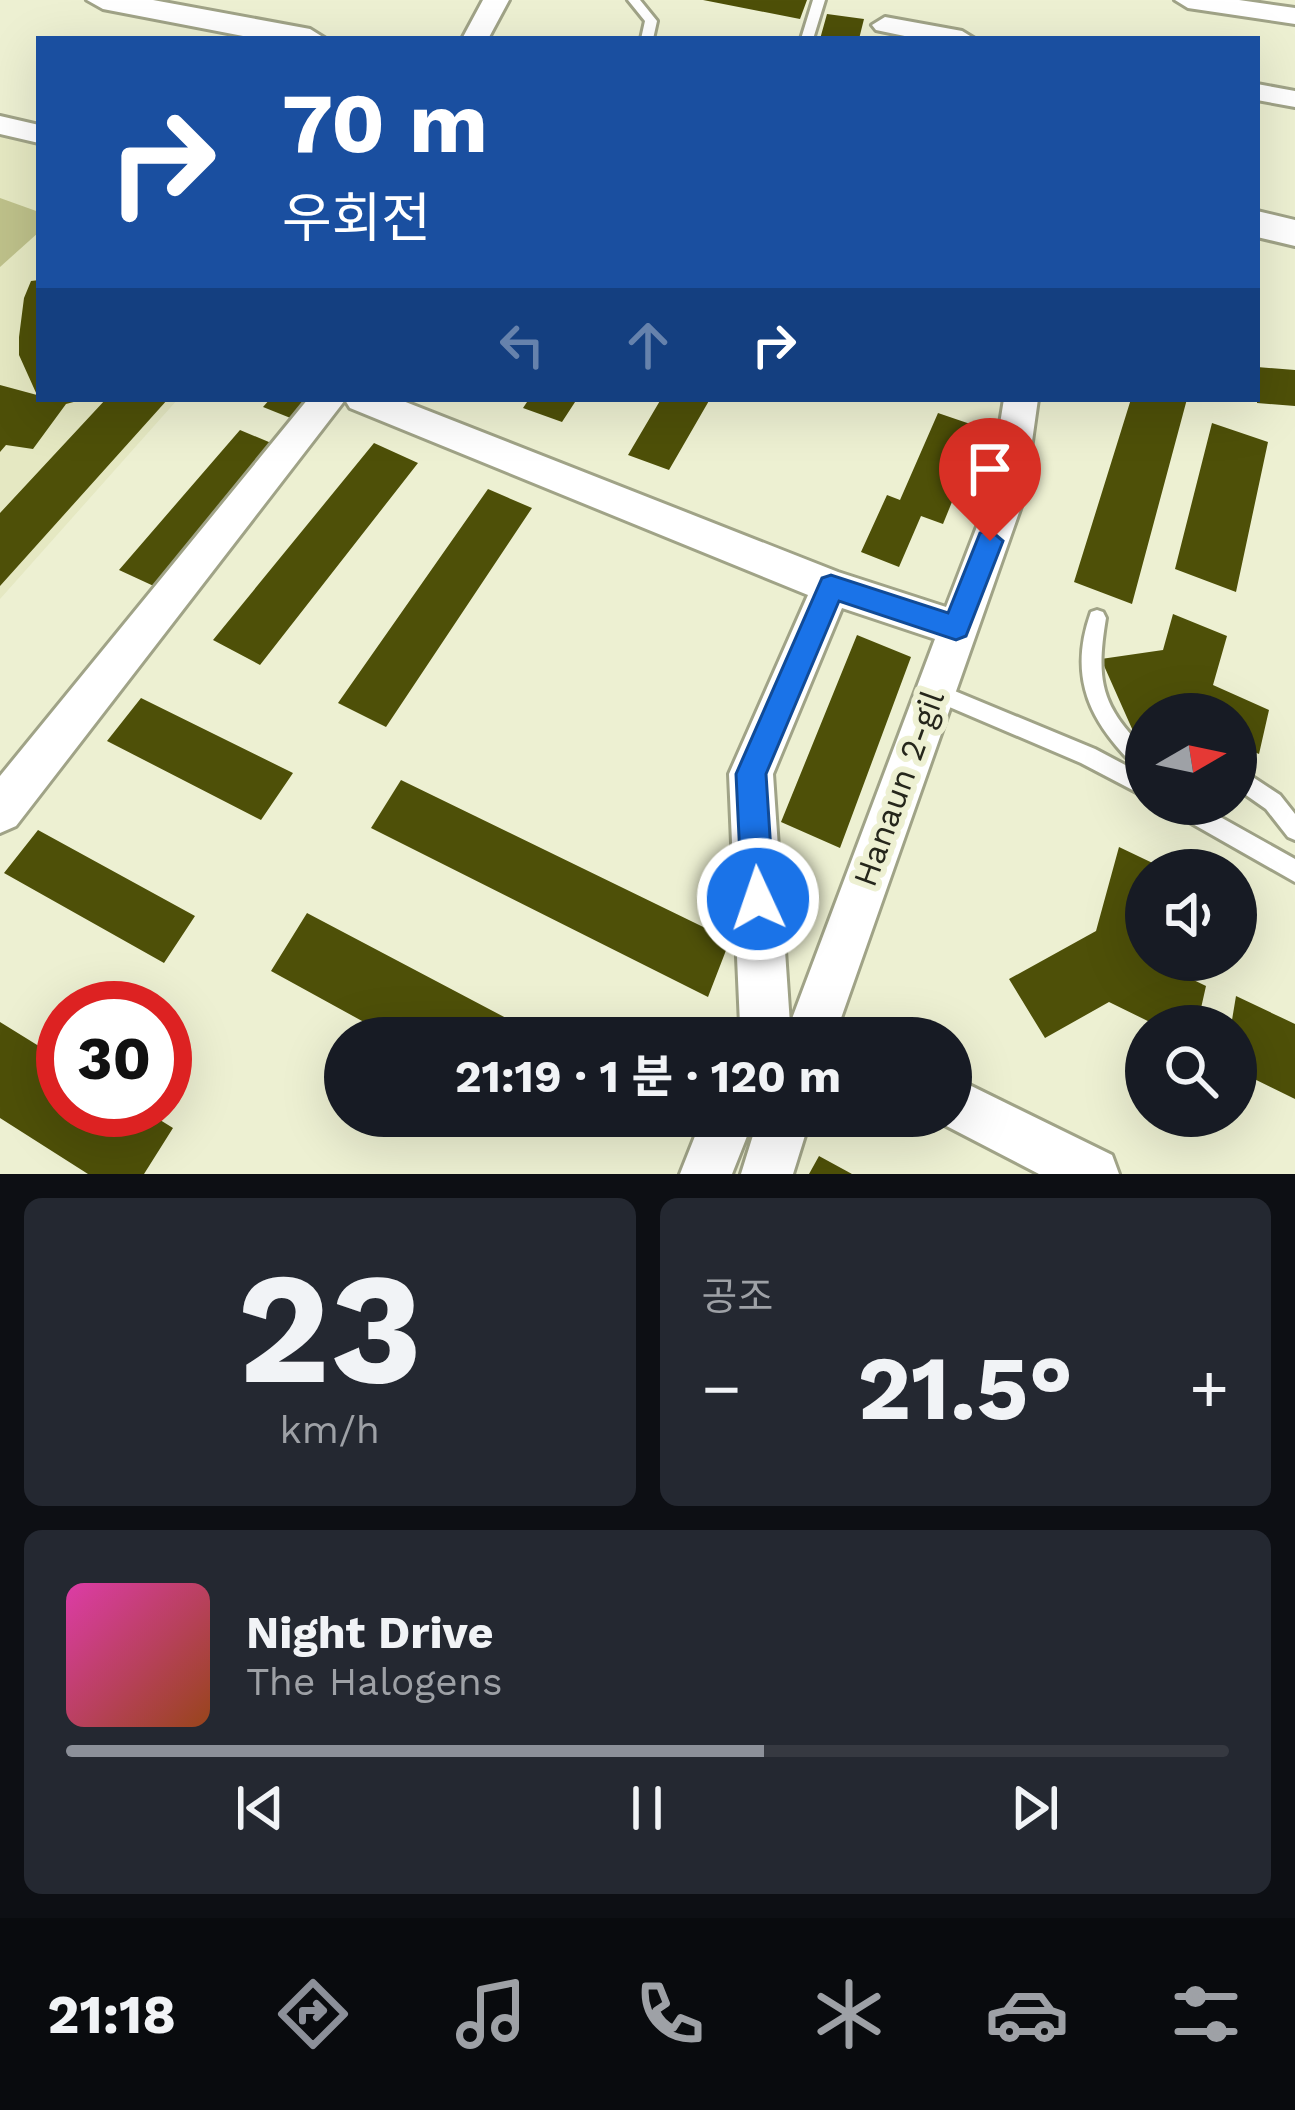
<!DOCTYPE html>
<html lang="ko">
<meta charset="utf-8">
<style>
body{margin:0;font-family:"Work Sans","Noto Sans KR",sans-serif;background:#242831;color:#f1f3f6;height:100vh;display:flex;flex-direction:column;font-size:45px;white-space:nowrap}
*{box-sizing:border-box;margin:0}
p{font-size:39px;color:#9ea1a6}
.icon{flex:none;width:66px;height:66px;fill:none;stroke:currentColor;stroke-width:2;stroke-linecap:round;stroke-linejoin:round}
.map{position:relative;height:1174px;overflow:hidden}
.sheet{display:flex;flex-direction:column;gap:24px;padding:24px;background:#0d0f14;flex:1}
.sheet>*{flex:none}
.top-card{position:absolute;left:36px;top:36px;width:1224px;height:366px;border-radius:0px;box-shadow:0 12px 48px #0002;background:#1a4fa0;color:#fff;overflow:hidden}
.needle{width:78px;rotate:81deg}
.buttons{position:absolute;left:1125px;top:693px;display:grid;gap:24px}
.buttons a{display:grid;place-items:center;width:132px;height:132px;border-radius:50%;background:#171b24;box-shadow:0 12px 48px #0002;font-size:60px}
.speed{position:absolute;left:36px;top:981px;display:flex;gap:24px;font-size:60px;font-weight:700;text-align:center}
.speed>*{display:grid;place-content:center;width:156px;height:156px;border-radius:50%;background:#171b24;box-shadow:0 12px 48px #0002;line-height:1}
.speed .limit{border:18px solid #d22;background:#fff;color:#111}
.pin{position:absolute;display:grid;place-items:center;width:102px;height:102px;color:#fff;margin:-123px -51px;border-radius:50% 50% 50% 0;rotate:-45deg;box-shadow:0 0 12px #0007}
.pin .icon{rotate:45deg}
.me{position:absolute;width:132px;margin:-66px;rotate:357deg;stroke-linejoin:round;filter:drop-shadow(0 0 9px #0008)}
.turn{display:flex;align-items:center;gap:42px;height:252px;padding:0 48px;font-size:54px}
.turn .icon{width:156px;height:156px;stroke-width:2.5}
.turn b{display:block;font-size:84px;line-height:102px}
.lanes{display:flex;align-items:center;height:114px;padding:0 48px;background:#0003;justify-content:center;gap:60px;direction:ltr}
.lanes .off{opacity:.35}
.big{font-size:90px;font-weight:700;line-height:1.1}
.sheet .widget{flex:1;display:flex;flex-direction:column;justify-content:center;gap:18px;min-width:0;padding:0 42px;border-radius:18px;background:#242831}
.sheet .dial{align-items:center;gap:0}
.dial b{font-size:156px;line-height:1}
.song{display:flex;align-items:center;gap:36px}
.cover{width:144px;height:144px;border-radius:18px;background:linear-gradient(135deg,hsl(320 70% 55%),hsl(20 70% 35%))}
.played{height:12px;border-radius:6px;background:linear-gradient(90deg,#8c9099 60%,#363941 60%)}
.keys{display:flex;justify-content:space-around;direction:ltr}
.heat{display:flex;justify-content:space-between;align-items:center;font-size:66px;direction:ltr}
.sheet .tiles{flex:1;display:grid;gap:24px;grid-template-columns:1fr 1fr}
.widget:last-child{grid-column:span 2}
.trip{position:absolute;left:324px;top:1017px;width:648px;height:120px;border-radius:60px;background:#171b24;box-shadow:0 12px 48px #0002;font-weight:700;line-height:120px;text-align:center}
.menu{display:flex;height:192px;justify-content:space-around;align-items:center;background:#090b0e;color:#9ea1a6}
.menu .icon{width:84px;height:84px}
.menu .current{color:#8c9099}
.menu b{font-size:54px;color:#f1f3f6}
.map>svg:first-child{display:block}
.built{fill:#e5e8c2}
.green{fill:#bec18a}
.building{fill:#4e5008}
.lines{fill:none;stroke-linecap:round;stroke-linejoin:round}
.service-casing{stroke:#a0a387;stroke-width:6}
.minor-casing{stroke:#a0a387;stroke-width:6}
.tertiary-casing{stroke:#a0a387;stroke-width:6}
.service{fill:#fff;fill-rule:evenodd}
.minor{fill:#fff;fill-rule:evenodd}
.tertiary{fill:#fff;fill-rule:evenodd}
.route{fill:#1a73e8;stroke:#114b97;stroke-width:3}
.labels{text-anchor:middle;stroke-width:12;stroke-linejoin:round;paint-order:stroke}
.street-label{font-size:33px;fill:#25261b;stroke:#edf0d2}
</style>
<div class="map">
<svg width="1295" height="1174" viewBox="0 0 1295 1174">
<rect width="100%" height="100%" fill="#edf0d2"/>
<path class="built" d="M0 133 39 142V399H178L0 599Z"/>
<path class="green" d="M0 198 39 212V232L0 267Z"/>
<path class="building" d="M703 0H807L800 19Z
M827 14 864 19 859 39H820Z
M39 280V399H85L66 404 33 449 6 445 0 452V385L37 395 19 355V337L24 298 31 281Z
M1257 367 1295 370V406L1257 403Z
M106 399H168L0 586V513Z
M270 399H310L293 419 263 407Z
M529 399H577L562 422 523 408Z
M661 399H710L669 470 628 455Z
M1131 399H1187L1132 604 1074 582Z
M938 413 982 428 943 524 921 516 899 567 861 552 887 495 900 500Z
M1212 423 1268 442 1236 592 1175 569Z
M240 430 276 445 158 588 119 570Z
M374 443 418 463 260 665 213 640Z
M488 489 532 508 386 727 338 703Z
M1173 614 1227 636 1213 685 1269 710 1259 754 1236 744V714H1146V729L1133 731 1101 659 1163 650Z
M857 635 911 657 840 848 781 822Z
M141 698 293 773 261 820 107 741Z
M401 780 730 940 708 997 371 828Z
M38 830 195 916 164 963 4 873Z
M1119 847 1161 867 1146 870V928L1140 954 1206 986 1197 1026H1158L1109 1002 1045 1038 1009 979 1096 931Z
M307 913 544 1038H393L271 971Z
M1236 996 1295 1024V1099L1236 1070V1026H1231Z
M0 1022 63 1061V1110H144L173 1128 144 1174H88L0 1118Z
M819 1156 852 1174H809Z"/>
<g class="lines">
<g class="service-casing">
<path id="service" d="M628 0H640L657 21 653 39H641L645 21Z
M813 0H825L813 39H801Z
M1097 610 1103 612 1106 618C1096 679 1100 706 1146 750V773L1139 770C1091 724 1067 679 1091 612Z
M933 682 1095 749 1146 776V797L1081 763 926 697 923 691 926 685Z
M1236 766 1280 795 1295 814V840L1288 837 1266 809 1236 788Z
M1167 804H1197L1295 859V882L1170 811Z"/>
</g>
<g class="minor-casing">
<path id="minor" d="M483 0H509L488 39H462Z
M1175 0H1239L1295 8V24L1188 8Z
M885 17 962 31 975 39H919L876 30 872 25Z
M1257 84 1295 91V107L1257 100Z
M0 116 39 125V143L0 134Z
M308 399H398L838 572 946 607 988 498 1004 399H1038L1024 498 834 1038H735L740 1025 729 774 808 595 350 408 345 400 16 826 0 833V776ZM842 608 935 639 790 1024 773 774Z
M951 1076 1112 1155 1119 1174H1039L933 1119 951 1116Z
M703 1116H755L732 1174H680Z
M759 1116H811L793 1174H741Z"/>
</g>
<g class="tertiary-casing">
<path id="tertiary" d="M87 0H153L310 29 326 39H259L103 9Z
M1257 211 1295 220V246L1257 237Z"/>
</g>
<use href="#service" class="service"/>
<use href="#minor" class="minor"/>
<use href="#tertiary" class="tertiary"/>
</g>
<path class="route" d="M990 530 1003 541 966 636 956 640 839 601 766 774 774 899 769 911 758 916 746 911 742 899 736 774 822 578 831 575 948 613 980 533Z"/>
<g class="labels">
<g class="street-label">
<text transform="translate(898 788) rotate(-70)" y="12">Hanaun 2-gil</text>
</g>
</g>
</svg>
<div class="buttons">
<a><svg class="needle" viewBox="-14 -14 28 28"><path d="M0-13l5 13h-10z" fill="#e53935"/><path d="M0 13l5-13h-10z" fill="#9ea1a6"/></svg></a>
<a><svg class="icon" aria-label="sound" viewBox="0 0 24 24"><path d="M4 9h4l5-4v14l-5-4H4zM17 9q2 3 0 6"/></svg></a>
<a><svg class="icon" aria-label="search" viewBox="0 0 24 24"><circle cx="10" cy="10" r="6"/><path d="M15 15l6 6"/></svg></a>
</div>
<div class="speed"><div class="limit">30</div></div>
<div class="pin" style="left:990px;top:541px;background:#d93025"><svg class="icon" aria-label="arrive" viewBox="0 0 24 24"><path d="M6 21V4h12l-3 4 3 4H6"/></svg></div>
<svg class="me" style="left:758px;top:899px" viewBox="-20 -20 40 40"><circle r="17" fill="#1a73e8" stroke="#fff" stroke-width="3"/><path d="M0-11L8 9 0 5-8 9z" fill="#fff"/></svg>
<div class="trip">21:19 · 1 분 · 120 m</div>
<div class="top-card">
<div class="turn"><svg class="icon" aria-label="right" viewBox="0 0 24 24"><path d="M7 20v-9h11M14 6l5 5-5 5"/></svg><div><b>70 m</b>우회전</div></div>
<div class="lanes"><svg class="icon off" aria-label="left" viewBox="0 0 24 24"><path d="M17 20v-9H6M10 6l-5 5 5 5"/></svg><svg class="icon off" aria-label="ahead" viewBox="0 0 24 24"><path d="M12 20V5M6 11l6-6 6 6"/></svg><svg class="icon" aria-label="right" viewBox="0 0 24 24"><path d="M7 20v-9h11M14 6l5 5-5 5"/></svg></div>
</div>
</div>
<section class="sheet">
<div class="tiles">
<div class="widget dial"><b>23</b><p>km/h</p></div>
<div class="widget"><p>공조</p>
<div class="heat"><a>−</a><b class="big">21.5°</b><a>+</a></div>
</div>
<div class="widget">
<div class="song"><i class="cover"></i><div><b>Night Drive</b><p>The Halogens</p></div></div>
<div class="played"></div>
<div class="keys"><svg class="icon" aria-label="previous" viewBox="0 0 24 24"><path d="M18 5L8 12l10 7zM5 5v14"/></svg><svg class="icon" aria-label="pause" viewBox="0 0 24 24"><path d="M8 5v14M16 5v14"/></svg><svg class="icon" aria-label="next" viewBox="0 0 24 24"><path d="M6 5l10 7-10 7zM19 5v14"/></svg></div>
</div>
</div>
</section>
<nav class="menu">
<b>21:18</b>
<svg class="icon current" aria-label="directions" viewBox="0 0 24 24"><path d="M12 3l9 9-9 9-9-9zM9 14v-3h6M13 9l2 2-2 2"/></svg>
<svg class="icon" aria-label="music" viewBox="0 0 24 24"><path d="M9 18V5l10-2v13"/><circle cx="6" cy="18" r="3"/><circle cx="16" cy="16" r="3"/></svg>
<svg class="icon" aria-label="phone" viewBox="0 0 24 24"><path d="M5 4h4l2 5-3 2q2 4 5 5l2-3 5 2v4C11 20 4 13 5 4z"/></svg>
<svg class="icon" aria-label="climate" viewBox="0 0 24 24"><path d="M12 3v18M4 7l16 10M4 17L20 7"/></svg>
<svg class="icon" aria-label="car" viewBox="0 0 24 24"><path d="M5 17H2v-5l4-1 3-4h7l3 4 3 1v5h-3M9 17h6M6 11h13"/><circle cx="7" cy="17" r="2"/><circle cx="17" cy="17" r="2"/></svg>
<svg class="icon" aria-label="filters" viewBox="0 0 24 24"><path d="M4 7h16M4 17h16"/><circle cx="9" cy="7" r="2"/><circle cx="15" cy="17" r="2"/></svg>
</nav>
